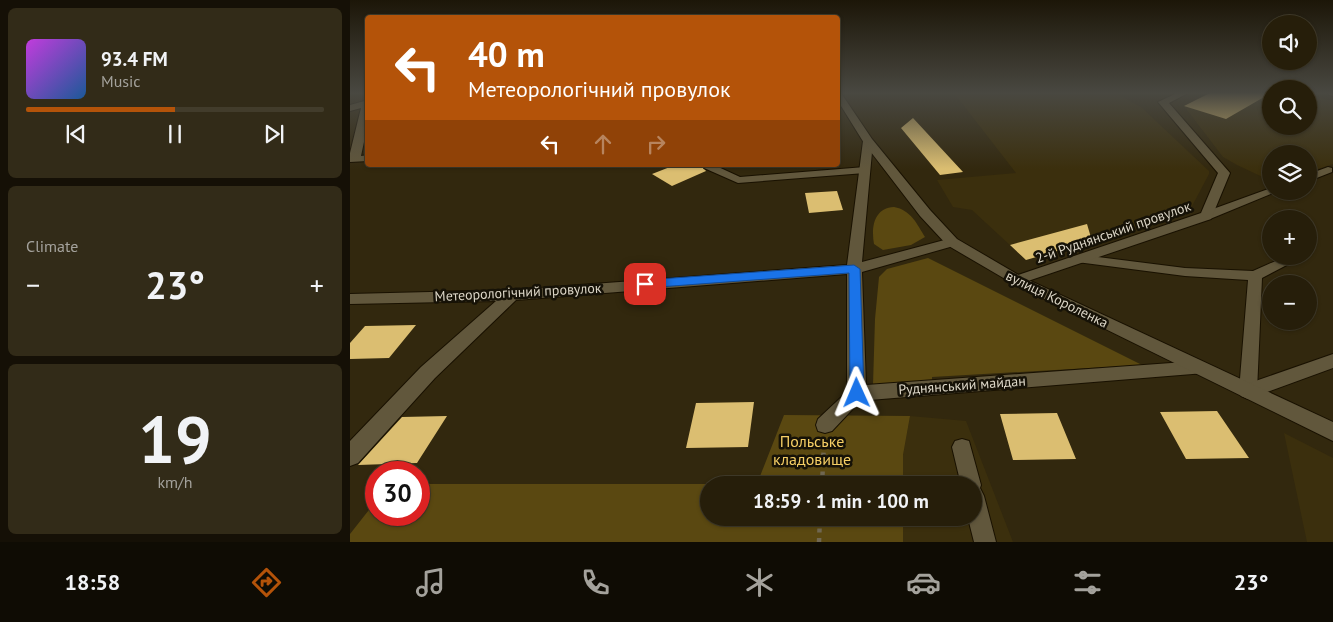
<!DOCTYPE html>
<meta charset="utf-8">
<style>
body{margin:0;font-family:"PT Sans",sans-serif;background:#322b18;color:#f1f3f6;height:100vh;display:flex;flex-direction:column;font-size:19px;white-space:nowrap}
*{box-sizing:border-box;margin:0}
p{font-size:16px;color:#a4a29c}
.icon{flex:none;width:28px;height:28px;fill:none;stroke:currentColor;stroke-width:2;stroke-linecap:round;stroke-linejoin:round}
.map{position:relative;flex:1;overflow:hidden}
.sheet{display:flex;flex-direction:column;gap:8px;padding:8px;background:#151006;width:350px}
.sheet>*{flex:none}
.guide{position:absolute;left:15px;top:15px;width:475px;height:152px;border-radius:5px;box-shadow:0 1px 4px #0004,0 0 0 1px #423c2b;background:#b45309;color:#fff;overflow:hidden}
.buttons{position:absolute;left:912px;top:15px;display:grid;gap:10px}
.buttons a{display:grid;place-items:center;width:55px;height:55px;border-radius:50%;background:#261e0a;box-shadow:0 1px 4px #0004,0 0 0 1px #423c2b;font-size:25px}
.speed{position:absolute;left:15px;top:461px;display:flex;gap:10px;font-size:25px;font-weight:700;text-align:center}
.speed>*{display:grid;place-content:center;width:65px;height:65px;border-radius:50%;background:#261e0a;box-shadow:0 1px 4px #0004,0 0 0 1px #423c2b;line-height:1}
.speed .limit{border:8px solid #d22;background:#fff;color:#111}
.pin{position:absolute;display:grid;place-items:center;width:42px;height:42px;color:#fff;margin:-21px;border-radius:10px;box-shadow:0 2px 8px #0006}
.me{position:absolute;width:55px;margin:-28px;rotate:359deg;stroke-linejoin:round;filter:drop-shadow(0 0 4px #0008)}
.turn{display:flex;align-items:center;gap:18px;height:105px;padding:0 20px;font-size:22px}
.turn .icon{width:65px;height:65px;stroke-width:2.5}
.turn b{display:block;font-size:35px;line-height:42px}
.lanes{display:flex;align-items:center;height:48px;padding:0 20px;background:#0003;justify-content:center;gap:25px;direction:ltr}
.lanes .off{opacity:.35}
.big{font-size:38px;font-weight:800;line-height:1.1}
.sheet .tile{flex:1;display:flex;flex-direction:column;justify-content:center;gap:8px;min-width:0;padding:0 18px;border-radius:8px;background:#322b18}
.sheet .dial{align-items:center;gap:0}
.dial b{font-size:65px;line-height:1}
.song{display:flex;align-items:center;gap:15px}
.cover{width:60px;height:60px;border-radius:8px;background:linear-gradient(135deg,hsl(290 70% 55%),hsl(210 70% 35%))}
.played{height:5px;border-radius:2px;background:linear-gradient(90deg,#b45309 50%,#423c2b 50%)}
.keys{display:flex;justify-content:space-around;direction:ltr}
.heat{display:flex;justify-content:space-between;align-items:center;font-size:28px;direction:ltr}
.trip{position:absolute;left:350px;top:476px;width:282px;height:50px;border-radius:25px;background:#261e0a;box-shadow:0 1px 4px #0004,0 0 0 1px #423c2b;font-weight:800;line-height:50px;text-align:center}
.menu{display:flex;height:80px;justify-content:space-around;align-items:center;background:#0f0c04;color:#a4a29c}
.menu .icon{width:35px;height:35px}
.menu .selected{color:#b45309}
.menu b{font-size:22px;color:#f1f3f6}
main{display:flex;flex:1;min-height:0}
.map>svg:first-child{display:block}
.built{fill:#3b2f0d}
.green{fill:#5a4811}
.building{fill:#dbbe71}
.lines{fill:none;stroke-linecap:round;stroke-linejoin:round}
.lane-casing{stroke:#191100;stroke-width:2}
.street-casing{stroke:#191100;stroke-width:2}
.secondary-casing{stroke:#191100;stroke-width:2}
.path{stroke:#716852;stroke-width:4.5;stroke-dasharray:4 5.5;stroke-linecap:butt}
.lane{fill:#61573c;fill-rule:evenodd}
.street{fill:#61573c;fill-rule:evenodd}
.secondary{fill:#61573c;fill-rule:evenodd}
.route{fill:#1a73e8;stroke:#114b97}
.labels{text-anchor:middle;stroke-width:5;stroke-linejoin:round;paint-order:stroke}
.street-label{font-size:14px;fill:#ddd7c8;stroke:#161207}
.near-park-label{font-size:16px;fill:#f6cf65;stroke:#161207}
</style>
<main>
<section class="sheet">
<div class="tile">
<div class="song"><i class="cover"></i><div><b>93.4 FM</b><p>Music</p></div></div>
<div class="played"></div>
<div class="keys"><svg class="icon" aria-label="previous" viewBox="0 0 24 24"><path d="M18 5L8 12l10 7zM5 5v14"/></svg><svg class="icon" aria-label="pause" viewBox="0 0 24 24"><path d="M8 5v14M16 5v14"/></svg><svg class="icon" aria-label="next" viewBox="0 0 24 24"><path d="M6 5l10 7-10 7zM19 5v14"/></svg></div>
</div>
<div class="tile"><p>Climate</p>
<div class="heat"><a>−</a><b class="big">23°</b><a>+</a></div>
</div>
<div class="tile dial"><b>19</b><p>km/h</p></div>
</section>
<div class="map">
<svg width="983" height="542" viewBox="0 0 983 542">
<rect width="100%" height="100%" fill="#32280e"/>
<path class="built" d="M604 93H765L791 107 859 171V174L840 210 676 260 622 210 603 207 587 180 666 173Z
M860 93H921V126H959V95L983 101V164L959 172V154H921V181L887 165 873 157 834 106Z
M560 416 616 421 663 542H553V518H624V485H553V455Z
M934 433 983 458V542H957Z"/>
<path class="green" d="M544 207C561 210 567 224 575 237L561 245 533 250 524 244C521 227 524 208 544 207Z
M578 258 792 365 582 377V382L523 385 525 319 529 277 537 269Z
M434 415 560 416 553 455V485H359V518H553V542H0V534L26 501V515H69V484H407Z"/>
<path class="building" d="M860 93H921L876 119 834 106Z
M563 118 613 172 590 175 551 128Z
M325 165H351L356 171 322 186 302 174Z
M487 191 493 210 459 213 455 193Z
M737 224 742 241 676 260 660 245Z
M66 325 39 358 0 359V343L15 326Z
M404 402 398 447 336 448 346 403Z
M867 411 899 458 836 459 810 412Z
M707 413 726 459 663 460 650 414Z
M97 416 67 463 8 465 52 417Z"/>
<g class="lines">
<g class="lane-casing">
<path id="lane" d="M353 165H364L390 177 515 167 520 170 515 173 388 183 354 168Z
M978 167 982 168V172L959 181V174Z
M921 188V191H928L860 219 856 220 850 216 852 213Z
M732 255 835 268 903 271 937 256H954L912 278 907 391 904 396 898 398 892 396 889 391 898 280 835 276 727 262 725 259Z
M507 386 513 388 516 393 513 398 482 431 475 433 468 431 466 425 468 419 501 388Z
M612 439 619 441 631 485 630 488 634 496 646 542H624L618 518H624V485H611L602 447 605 441Z"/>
</g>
<g class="street-casing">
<path id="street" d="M827 93H838L819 103 880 173 861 219 672 283H662L659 280 662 277 851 213 868 173 808 102Z
M978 93H983V96L979 95Z
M18 100V123L11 156 18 155V161L0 162V153L11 108 0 111V105Z
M518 138 523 141 512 262 602 238 609 242 607 245 512 272 516 385 849 361 855 363 858 368 855 373 507 401 500 398 497 393V274L166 300 85 378 8 463 0 466V441L71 367 146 301 0 304V294L162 290 497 265 513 141Z
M983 354V368L898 399 891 396 888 391 891 386Z"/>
</g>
<g class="secondary-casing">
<path id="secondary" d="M488 93H491L522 139 580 210 607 239 672 277 983 422V441L662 283 597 245 570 216 514 143 488 101Z"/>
</g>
<path class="path" d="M472 485 474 443
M469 542 470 518"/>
<use href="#lane" class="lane"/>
<use href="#street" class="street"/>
<use href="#secondary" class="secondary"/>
</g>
<linearGradient id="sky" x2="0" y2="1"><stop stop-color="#1c1608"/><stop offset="0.55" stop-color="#494841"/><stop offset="1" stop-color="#494841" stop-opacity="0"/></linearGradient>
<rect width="983" height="169" fill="url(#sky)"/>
<path class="route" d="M504 265 510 269 514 393 512 397H502L500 393 499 273 295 288 289 284 295 280Z"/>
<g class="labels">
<g class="street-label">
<text transform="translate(763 232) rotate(-19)" y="5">2-й Руднянський провулок</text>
<text transform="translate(168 292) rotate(-3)" y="5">Метеорологічний провулок</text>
<text transform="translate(707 299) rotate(26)" y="5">вулиця Короленка</text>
<text transform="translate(612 385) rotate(-4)" y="5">Руднянський майдан</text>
</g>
<g class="near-park-label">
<text x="462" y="447">Польське<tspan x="462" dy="18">кладовище</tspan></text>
</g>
</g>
</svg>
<div class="buttons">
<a><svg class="icon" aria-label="sound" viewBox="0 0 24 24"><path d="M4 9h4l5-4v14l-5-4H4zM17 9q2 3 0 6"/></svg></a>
<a><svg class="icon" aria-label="search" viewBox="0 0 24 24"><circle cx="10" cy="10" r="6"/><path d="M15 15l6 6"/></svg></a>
<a><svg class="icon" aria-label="layers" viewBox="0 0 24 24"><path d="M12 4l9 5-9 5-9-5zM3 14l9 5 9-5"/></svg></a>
<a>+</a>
<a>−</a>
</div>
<div class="speed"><div class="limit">30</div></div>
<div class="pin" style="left:295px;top:284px;background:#d93025"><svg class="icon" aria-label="arrive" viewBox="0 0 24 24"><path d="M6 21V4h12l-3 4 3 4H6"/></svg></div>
<svg class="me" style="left:507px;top:393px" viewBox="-20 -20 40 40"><path d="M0-17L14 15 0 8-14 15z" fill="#1a73e8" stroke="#fff" stroke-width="4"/></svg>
<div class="trip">18:59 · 1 min · 100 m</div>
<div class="guide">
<div class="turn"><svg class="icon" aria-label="left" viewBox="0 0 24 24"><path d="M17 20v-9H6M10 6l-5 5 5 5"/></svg><div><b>40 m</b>Метеорологічний провулок</div></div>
<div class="lanes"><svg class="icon" aria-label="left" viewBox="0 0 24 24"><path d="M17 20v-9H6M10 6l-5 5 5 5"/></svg><svg class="icon off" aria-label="ahead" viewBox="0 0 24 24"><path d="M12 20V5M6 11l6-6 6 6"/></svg><svg class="icon off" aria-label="right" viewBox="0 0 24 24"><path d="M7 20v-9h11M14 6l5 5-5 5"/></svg></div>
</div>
</div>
</main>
<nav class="menu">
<b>18:58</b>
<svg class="icon selected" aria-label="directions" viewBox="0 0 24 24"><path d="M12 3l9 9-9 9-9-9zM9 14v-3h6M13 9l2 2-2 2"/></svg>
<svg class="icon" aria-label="music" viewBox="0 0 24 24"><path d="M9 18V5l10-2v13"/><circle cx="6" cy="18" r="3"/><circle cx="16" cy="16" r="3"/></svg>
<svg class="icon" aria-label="phone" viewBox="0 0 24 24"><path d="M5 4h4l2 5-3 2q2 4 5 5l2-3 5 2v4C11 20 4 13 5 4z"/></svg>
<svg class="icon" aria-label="climate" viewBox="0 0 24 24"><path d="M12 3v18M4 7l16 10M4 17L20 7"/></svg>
<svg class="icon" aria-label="car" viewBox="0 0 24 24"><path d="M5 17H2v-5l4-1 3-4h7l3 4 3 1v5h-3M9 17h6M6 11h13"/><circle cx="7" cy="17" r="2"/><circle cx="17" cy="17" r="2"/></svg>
<svg class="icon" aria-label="filters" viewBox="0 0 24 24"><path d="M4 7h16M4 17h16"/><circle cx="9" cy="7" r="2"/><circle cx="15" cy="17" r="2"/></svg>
<b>23°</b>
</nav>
